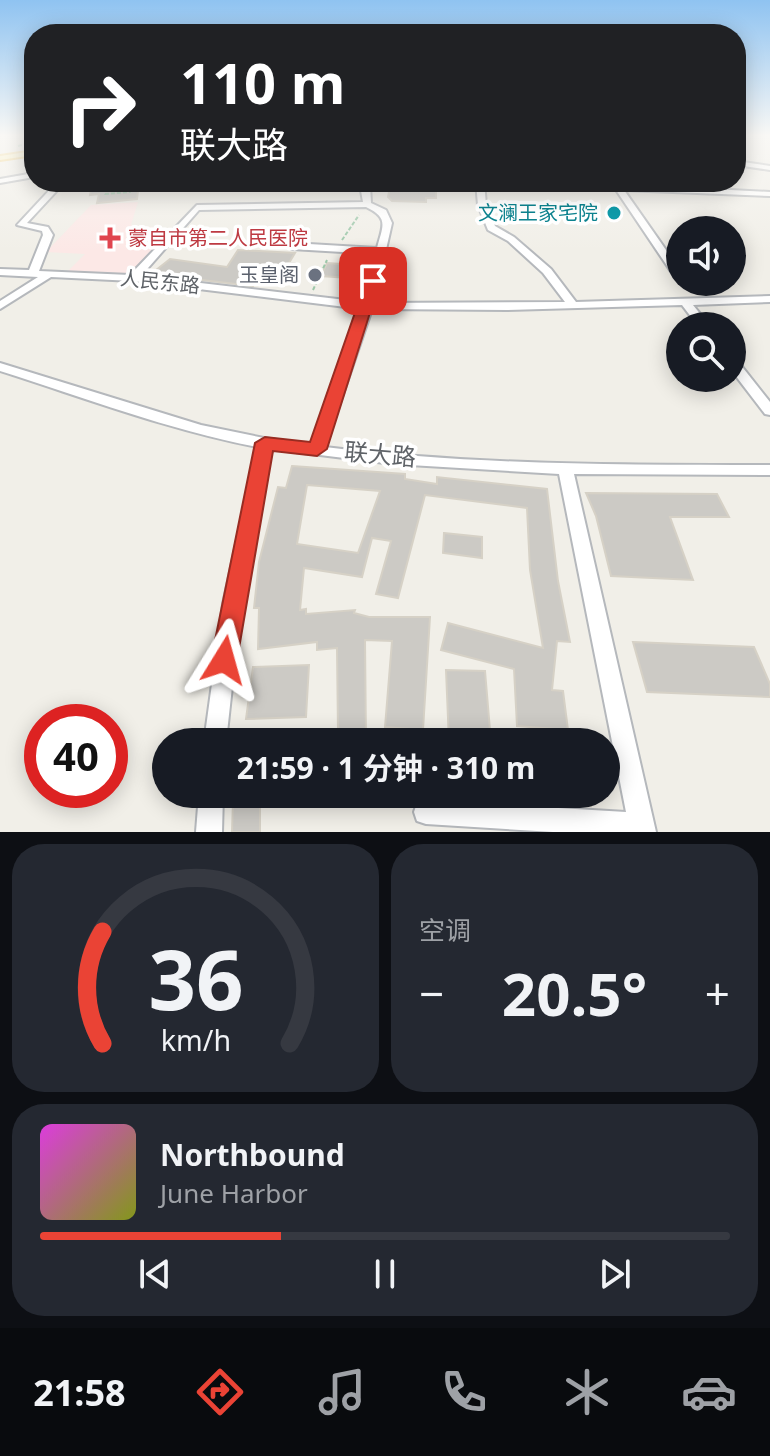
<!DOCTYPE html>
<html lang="zh">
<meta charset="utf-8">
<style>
body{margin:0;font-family:"Noto Sans","Noto Sans SC",sans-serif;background:#242831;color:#f1f3f6;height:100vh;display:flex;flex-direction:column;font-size:30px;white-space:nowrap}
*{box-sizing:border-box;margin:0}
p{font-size:26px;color:#9ea1a6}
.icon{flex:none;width:44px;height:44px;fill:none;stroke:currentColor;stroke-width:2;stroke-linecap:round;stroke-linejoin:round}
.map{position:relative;height:832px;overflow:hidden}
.drawer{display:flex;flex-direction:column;gap:12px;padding:12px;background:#0d0f14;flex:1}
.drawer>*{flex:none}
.banner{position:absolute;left:24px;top:24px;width:722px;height:168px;border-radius:32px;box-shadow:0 4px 20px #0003;background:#202124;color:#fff;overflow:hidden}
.tools{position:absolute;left:666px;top:216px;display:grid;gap:16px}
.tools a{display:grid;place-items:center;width:80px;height:80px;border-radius:50%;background:#171b24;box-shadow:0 4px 20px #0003;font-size:40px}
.speed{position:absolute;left:24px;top:704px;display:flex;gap:16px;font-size:40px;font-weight:700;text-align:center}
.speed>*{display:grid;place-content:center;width:104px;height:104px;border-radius:50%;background:#171b24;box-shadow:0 4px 20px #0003;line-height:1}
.speed .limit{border:12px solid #d22;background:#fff;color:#111}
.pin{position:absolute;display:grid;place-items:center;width:68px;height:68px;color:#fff;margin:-34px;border-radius:16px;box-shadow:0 4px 12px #0006}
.me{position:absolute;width:88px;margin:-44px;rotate:8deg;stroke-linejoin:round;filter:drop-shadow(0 0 6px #0008)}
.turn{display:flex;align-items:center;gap:28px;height:168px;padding:0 24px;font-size:36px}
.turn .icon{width:104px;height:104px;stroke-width:2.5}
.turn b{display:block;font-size:56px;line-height:68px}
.big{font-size:60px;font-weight:700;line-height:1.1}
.drawer .card{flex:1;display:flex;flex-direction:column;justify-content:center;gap:12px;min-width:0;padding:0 28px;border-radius:32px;background:#242831}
.drawer .dial{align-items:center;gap:0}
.dial svg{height:208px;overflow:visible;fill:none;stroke:#363941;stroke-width:7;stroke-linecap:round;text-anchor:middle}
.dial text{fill:#f1f3f6;stroke:none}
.song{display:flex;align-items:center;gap:24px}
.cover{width:96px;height:96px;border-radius:12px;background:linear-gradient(135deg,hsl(300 70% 55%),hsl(70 70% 35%))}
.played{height:8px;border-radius:4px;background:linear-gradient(90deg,#ea4335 35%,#363941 35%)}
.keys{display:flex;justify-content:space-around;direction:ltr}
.heat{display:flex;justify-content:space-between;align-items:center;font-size:44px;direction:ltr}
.drawer .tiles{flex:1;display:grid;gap:12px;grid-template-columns:1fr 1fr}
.card:last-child{grid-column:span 2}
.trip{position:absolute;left:152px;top:728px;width:468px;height:80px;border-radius:40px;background:#171b24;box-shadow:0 4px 20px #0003;font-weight:700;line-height:80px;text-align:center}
.tab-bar{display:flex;height:128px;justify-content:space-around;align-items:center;background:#090b0e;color:#9ea1a6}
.tab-bar .icon{width:56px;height:56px}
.tab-bar .selected{color:#ea4335}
.tab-bar b{font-size:36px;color:#f1f3f6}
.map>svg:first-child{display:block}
.medical{fill:#fce8e6}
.building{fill:#cccac5;stroke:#d6d1c6;stroke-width:2;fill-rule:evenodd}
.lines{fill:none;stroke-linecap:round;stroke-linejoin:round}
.minor-casing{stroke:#b5b8bc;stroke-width:4}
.major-casing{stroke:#f2c960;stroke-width:4}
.path{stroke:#9cc7a9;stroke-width:2;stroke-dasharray:4 2;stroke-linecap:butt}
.minor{fill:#fff;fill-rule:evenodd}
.major{fill:#fff2af;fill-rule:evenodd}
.route{fill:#ea4335;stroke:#982c22;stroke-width:2}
.culture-dot{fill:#0f9aa8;stroke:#fff;stroke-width:3}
.health-dot{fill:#e0444e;stroke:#fff;stroke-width:3}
.worship-dot{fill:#6b7280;stroke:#fff;stroke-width:3}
.labels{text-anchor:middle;stroke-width:7;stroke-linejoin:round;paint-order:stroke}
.far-culture-label{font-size:20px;fill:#0d838f;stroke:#fff;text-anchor:end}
.far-health-label{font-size:20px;fill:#be3a42;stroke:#fff;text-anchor:start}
.far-worship-label{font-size:20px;fill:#5b616d;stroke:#fff;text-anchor:end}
.far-street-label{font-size:20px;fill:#5f6368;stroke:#fff}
.street-label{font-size:24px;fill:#5f6368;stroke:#fff}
</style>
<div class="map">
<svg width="770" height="832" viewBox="0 0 770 832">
<rect width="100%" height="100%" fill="#f1efe8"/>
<path class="medical" d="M138 202 131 225 172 229 130 275 68 271 85 254 46 252 91 205Z"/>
<path class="building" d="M110 182H158V189L138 191 137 199 97 203 99 194 90 195 92 184Z
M410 184H436V198H426V202L392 201 388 197 390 187Z
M238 250 295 253 289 263H294L278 284 257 282 253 286 151 274 170 259 227 267Z
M327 263 355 265 349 278 321 276Z
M292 466 405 474V479L437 484V477L547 489 558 581 570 642 557 641 552 690 563 691 568 730 517 726 514 669 441 650 448 623 543 648 530 570 527 508 425 495 398 598 376 594 391 541 372 538 362 577 304 568 300 610 306 609V614L355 610 354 613 369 617H430L423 730 385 727 392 641 365 640 366 742H319V734L338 733 337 648 317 650V642L258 649 259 608H254L259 562 278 487 286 488ZM307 485 380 491 358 553 297 544Z
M586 493 717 494 729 517H670L693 580 611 576 596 516Z
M444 533 482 537V558L443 553Z
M633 642 754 647 770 684V697L647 692Z
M309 665 306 717 246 719 253 667Z
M446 670 485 671 491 742H449Z
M550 794H590L591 806 550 801Z
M260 796V832H232L233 800Z"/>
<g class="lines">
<g class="minor-casing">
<path id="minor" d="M736 161 770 166V170L736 165Z
M34 173V177L0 183V179Z
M57 182H65L27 223 48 227 53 235 39 271 130 275 197 205 363 202 360 185H208L205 182H408L404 184 370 185 371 203 386 210 392 223 374 303 565 302 543 273 508 241 488 230 478 205 476 182H484L486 205 495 226 514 237 551 269 576 302 770 296V302L693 305 710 326H698L682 305 507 310 372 309 325 447C473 465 622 465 770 465V475L574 474 656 832H553L426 824 417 821 414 812 417 803 426 800 626 812 559 474 393 464 271 449 241 604 226 742H204L223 604 257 447C169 430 85 398 0 371V363L201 425 264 438 311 445 362 309 133 281 51 277 0 309V301L38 277 0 275V269L29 270 43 235 42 231 17 225ZM366 207C389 218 383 225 377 248L292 243 287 246 292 249 376 254 363 302 141 276 199 210Z
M489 182 617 184 770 192V196L624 190 680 270V280L676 279 616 190 493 184Z
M732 358 736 359 770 402V415L765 414 732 371Z
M199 794H223L222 832H196Z"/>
</g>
<g class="major-casing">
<path id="major" d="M34 151V155L0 160V156Z"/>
</g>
<path class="path" d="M18 146 34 142
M106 182 105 194 130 192V182
M342 240 359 215
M313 290 327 260"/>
<use href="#minor" class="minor"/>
<use href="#major" class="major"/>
</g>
<linearGradient id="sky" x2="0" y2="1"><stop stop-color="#8fc3f1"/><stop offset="0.54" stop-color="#f9f8f5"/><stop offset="1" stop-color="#f9f8f5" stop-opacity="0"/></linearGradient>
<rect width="770" height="251" fill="url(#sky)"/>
<path class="route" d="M373 277 380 281 327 449 317 456 273 451 237 660 234 668 224 672 215 668 211 660 255 443 265 437 310 442 366 281Z"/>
<circle class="culture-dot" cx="614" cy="213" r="8"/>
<path class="health-dot" d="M106 226h8v8h8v8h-8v8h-8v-8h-8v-8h8z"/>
<circle class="worship-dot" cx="315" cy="275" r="8"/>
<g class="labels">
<g class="far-culture-label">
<text x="598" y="220">文澜王家宅院</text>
</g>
<g class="far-health-label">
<text x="128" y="245">蒙自市第二人民医院</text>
</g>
<g class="far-worship-label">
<text x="299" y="282">玉皇阁</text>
</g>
<g class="far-street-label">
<text transform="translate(160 282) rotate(6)" y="7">人民东路</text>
</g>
<g class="street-label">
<text transform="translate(380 455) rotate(5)" y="8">联大路</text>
</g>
</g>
</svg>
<div class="tools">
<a><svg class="icon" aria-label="sound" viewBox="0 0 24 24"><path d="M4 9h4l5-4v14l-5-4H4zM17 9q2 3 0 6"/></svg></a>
<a><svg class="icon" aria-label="search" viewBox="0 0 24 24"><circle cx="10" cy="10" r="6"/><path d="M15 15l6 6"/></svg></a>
</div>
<div class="speed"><div class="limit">40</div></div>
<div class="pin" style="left:373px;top:281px;background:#d93025"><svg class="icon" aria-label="arrive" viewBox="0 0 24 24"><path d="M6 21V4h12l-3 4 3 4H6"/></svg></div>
<svg class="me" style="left:224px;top:660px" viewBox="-20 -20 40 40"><path d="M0-17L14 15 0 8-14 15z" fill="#ea4335" stroke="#fff" stroke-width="4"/></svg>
<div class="trip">21:59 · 1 分钟 · 310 m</div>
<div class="banner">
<div class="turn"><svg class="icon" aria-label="right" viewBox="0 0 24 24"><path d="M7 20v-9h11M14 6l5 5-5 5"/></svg><div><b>110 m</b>联大路</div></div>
</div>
</div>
<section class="drawer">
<div class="tiles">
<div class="card dial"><svg viewBox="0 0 100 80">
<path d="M14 69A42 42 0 1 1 86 69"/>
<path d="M14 69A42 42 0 0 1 14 26" stroke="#ea4335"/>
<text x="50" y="56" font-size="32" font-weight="700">36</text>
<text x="50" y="72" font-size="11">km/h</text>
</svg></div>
<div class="card"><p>空调</p>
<div class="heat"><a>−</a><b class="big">20.5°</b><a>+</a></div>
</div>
<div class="card">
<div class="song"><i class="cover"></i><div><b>Northbound</b><p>June Harbor</p></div></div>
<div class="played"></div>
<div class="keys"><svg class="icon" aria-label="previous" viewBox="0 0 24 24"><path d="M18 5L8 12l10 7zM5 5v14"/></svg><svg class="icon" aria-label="pause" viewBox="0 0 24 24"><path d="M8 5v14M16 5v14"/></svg><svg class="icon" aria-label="next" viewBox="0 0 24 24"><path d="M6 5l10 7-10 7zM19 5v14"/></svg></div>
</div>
</div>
</section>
<nav class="tab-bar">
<b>21:58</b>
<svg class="icon selected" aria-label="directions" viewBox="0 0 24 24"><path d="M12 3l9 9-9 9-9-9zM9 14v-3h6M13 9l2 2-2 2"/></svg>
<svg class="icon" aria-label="music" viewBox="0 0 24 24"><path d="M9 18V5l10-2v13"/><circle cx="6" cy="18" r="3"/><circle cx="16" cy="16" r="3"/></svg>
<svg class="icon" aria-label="phone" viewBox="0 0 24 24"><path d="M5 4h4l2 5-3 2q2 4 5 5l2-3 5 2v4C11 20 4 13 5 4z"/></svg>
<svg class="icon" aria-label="climate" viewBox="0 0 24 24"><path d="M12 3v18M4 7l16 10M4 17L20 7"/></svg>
<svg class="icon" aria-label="car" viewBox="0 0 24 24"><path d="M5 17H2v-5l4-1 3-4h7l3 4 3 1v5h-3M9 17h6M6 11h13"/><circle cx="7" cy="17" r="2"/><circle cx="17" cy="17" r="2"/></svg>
</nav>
